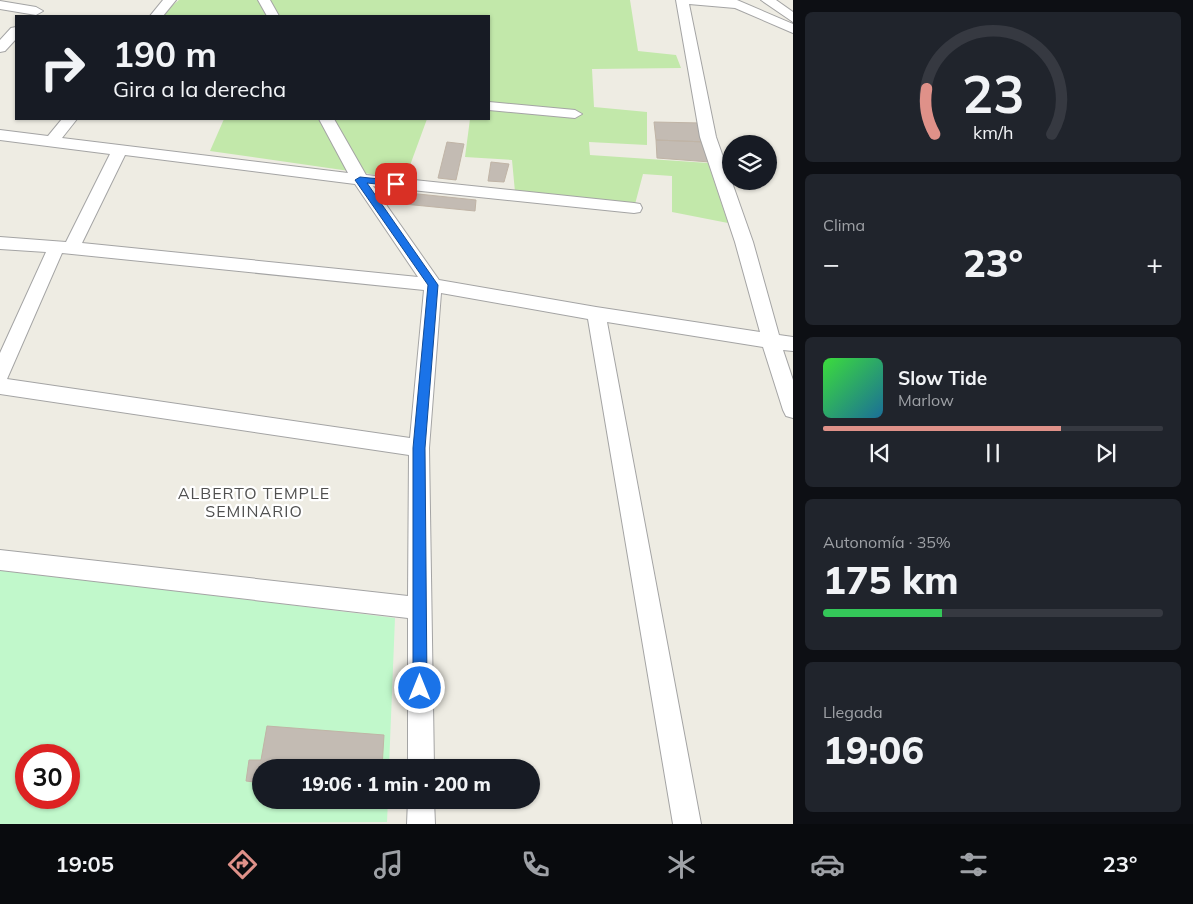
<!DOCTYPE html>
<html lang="es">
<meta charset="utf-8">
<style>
body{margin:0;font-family:Mulish,sans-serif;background:#20242c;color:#f1f3f6;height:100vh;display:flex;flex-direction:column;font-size:19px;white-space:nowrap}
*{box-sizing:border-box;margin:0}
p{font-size:16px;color:#9ea1a6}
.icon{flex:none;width:28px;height:28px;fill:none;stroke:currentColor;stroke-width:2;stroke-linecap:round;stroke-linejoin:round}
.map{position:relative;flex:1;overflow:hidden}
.panel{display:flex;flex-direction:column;gap:12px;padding:12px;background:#0d0f14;width:400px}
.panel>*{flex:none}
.guide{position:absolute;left:15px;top:15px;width:475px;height:105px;border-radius:0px;box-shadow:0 1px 4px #0004;background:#171b24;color:#f1f3f6;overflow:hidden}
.controls{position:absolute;left:722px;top:135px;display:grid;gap:10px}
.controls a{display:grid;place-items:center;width:55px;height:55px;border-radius:50%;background:#171b24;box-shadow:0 1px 4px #0004;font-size:25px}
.speed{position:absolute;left:15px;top:744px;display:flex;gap:10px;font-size:25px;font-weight:700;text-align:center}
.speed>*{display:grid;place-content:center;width:65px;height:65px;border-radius:50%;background:#171b24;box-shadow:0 1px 4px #0004;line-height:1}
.speed .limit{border:8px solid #d22;background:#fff;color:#111}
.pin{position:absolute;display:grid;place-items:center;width:42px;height:42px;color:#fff;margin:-21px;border-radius:10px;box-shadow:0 2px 8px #0006}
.me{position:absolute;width:55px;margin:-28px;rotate:0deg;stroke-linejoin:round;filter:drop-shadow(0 0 4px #0008)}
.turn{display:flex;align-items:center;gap:18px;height:105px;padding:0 15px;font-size:22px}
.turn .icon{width:65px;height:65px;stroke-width:2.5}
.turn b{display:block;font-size:35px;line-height:42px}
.big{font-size:38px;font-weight:800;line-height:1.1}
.panel .card{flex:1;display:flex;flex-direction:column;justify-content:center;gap:8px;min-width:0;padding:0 18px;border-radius:8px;background:#20242c}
.panel .dial{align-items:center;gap:0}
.dial svg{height:130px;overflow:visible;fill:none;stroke:#363941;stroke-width:7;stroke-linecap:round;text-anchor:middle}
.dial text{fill:#f1f3f6;stroke:none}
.song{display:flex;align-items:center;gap:15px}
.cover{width:60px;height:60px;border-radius:8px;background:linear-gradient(135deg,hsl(120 70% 55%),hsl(200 70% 35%))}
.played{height:5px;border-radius:2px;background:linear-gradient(90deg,#df9189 70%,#363941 70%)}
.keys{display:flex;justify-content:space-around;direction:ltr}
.heat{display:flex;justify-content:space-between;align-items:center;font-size:28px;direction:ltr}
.charge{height:8px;border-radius:4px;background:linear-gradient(90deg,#34c759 35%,#363941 0)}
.trip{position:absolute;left:252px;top:759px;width:288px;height:50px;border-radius:25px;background:#171b24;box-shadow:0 1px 4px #0004;font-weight:800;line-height:50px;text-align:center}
.menu{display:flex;height:80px;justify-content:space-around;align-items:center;background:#090b0e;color:#9ea1a6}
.menu .icon{width:35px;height:35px}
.menu .on{color:#df9189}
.menu b{font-size:22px;color:#f1f3f6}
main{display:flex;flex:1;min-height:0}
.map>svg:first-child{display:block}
.grass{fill:#c2e8aa}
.park{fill:#c1f8cb;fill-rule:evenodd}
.building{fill:#c3bbb3;stroke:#c0b4a6}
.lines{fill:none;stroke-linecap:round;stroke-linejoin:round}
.minor-casing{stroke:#a4a4a4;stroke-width:2}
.minor{fill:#fff;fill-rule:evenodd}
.route{fill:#1a73e8;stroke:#114b97}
.labels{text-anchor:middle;stroke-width:4.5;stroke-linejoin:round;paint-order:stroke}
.neighbourhood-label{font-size:16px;letter-spacing:1px;fill:#505050;stroke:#fff}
</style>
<main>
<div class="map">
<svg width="793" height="824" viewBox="0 0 793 824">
<rect width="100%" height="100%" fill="#eeece3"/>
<path class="grass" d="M179 0H748H630L638 51 676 55 681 68 592 69 594 107 647 112V145L589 142 590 155 708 163 728 223 672 212V176L643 174 634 208 515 192 512 160 465 157 470 119H489V16H160Z
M224 119H427L405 179 210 151Z"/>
<path class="park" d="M0 569 395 618 389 767 261 768V800H388L387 822 0 824ZM26 755H69V798H26Z"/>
<path class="building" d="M654 122 701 123 706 142 656 140Z
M656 140 706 142 710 162 657 158Z
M447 142 464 144 456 180 438 178Z
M491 162 509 164 504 182 488 181Z
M399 192 476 200 475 211 404 204Z
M267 726 384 735 382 768H261V783L246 781 249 760H261Z"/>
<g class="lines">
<g class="minor-casing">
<path id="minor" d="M163 0H176L163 16H150Z
M258 0H270L279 16H267Z
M676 0H737L793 24V33L735 8 689 4 716 137 753 242 779 335 793 337V351L783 350 793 380V418L786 416 783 410 763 347 607 322 701 824H673L588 319 441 293 429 448 434 768H408V618L0 570V550L408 596 409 455 0 394V353L46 252 0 249V237L66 242 110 154 0 140V130L48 136 62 119H77L62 138 348 173 319 119H334L366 175 634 203 640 204 642 208 640 212 634 213 373 186 439 280 596 307 760 332 735 242 700 137ZM125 155 355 184 418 277 82 243ZM62 253 424 290 410 438 7 379Z
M761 0H776L793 12V22Z
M0 1 36 7 43 11 36 15 0 9Z
M16 27V39L5 51 0 52V40L11 28Z
M489 102 575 110 582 114 575 118 489 110Z
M408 800H434L435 824H407Z"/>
</g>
<use href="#minor" class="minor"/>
</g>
<path class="route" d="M360 177 399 181V186H396L367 183 438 285 425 448 427 688 425 693 420 695 415 693 413 688V448L428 285 355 180Z"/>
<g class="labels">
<g class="neighbourhood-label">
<text x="254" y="499">ALBERTO TEMPLE<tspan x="254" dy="18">SEMINARIO</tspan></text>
</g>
</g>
</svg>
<div class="controls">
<a><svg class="icon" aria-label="layers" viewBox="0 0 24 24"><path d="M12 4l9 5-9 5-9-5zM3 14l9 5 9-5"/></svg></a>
</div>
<div class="speed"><div class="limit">30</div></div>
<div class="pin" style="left:396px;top:184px;background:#d93025"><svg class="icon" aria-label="arrive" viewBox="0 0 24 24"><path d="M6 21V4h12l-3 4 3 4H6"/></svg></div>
<svg class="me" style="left:420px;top:688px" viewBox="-20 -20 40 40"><circle r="17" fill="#1a73e8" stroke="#fff" stroke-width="3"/><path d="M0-11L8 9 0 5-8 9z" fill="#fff"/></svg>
<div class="trip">19:06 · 1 min · 200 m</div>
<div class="guide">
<div class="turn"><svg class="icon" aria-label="right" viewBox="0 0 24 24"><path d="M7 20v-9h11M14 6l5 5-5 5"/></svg><div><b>190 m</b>Gira a la derecha</div></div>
</div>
</div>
<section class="panel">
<div class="card dial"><svg viewBox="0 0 100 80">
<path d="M14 69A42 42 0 1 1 86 69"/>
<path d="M14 69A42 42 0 0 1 9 41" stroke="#df9189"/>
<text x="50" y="56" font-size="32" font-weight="700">23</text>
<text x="50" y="72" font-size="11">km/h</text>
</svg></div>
<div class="card"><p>Clima</p>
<div class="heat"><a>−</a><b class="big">23°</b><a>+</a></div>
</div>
<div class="card">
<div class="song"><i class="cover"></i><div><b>Slow Tide</b><p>Marlow</p></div></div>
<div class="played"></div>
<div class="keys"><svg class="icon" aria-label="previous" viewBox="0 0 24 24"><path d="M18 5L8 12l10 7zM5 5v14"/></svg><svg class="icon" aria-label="pause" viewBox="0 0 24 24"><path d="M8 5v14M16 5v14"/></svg><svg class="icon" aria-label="next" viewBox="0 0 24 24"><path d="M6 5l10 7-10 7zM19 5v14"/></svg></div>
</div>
<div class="card"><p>Autonomía · 35%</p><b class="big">175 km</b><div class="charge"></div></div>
<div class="card"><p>Llegada</p><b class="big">19:06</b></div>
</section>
</main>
<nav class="menu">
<b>19:05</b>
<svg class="icon on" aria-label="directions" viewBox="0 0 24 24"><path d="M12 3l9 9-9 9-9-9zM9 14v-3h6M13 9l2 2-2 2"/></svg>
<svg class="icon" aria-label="music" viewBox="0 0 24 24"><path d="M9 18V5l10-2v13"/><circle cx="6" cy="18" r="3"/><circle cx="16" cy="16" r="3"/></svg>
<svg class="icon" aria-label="phone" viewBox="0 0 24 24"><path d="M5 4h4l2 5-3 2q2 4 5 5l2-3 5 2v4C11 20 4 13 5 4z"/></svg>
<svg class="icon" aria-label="climate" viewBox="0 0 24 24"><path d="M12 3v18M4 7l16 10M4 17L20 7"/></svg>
<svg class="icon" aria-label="car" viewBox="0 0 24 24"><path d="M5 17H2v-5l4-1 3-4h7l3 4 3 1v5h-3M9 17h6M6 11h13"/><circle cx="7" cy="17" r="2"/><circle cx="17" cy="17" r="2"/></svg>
<svg class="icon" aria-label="filters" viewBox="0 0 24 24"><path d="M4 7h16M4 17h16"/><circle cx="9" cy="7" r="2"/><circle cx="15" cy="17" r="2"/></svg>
<b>23°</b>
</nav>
